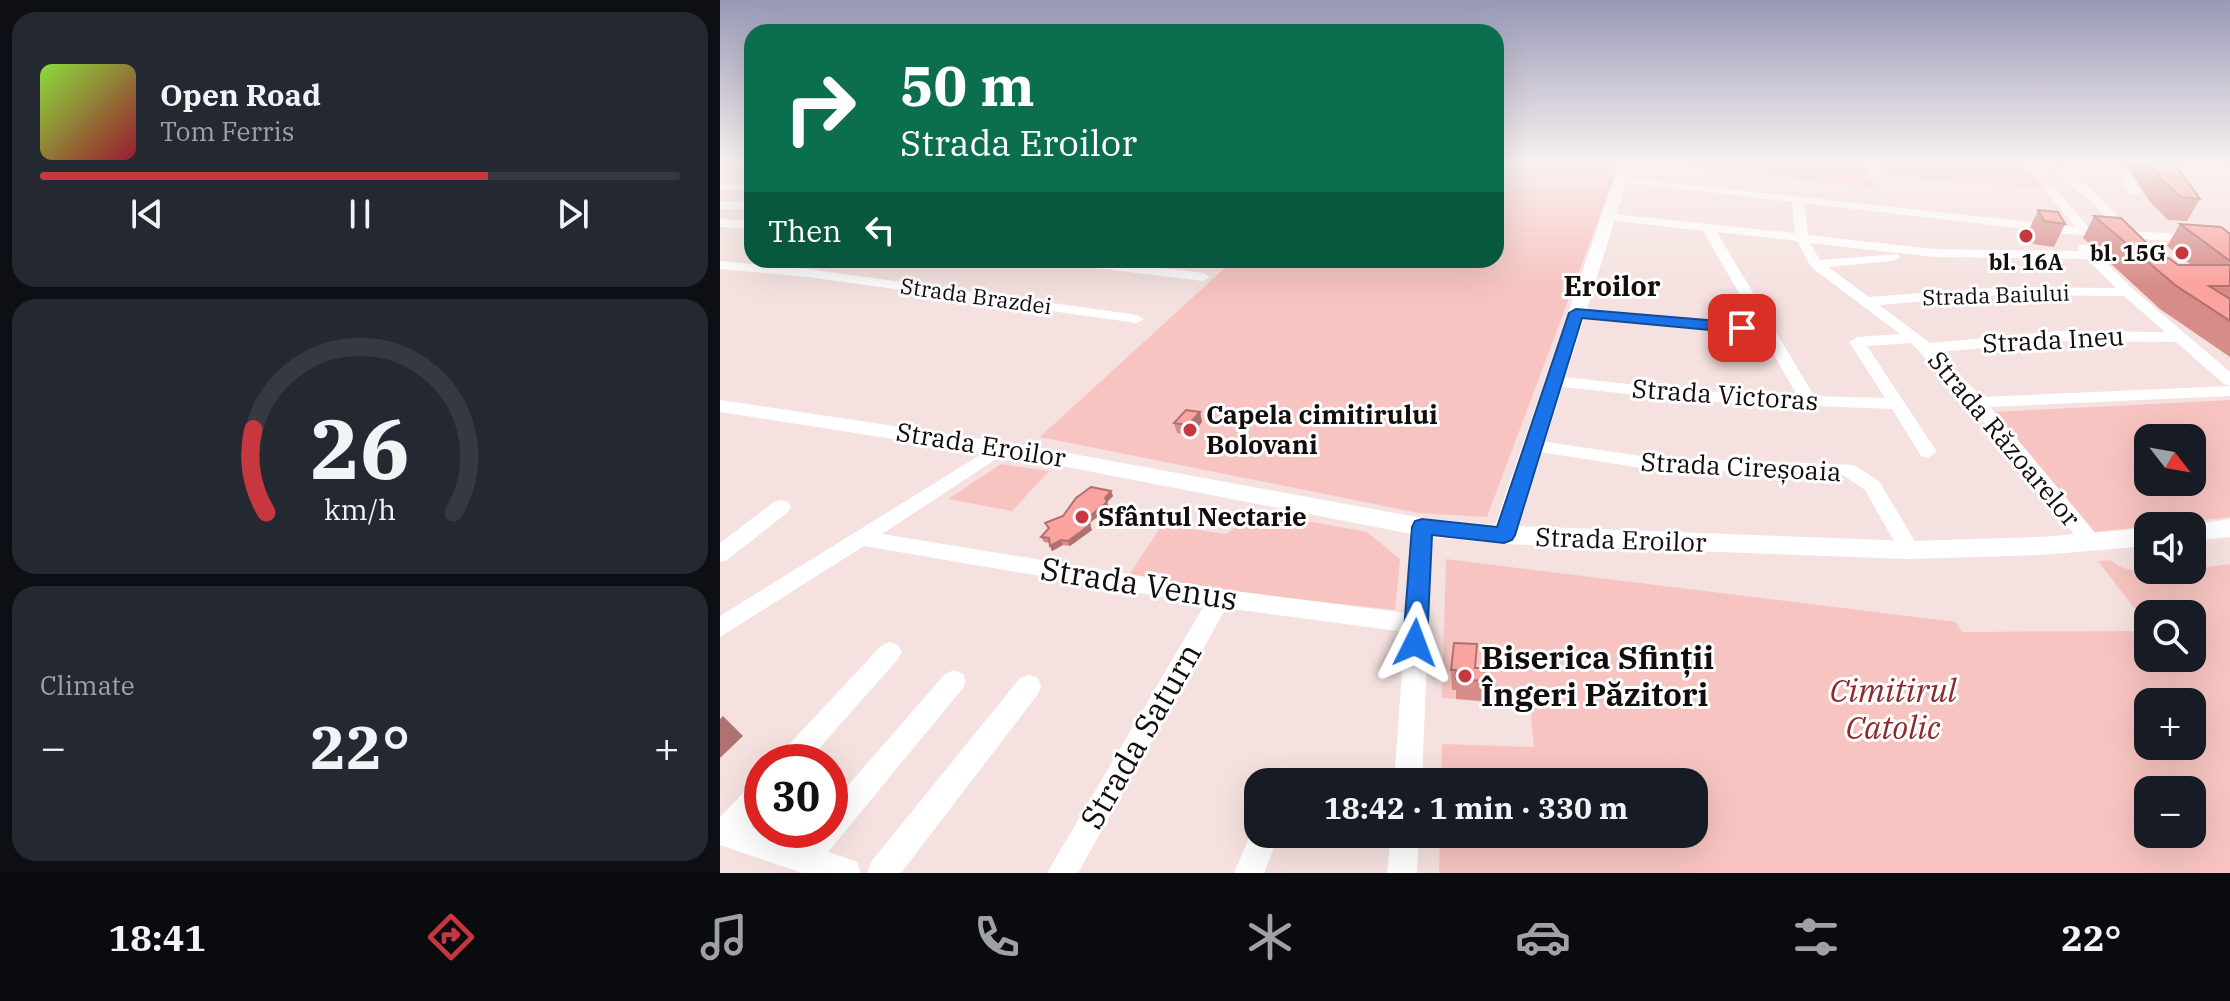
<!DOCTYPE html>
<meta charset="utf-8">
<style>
body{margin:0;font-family:"IBM Plex Serif",serif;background:#242831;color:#f1f3f6;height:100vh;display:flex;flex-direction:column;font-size:30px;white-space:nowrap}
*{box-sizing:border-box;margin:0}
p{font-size:26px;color:#9ea1a6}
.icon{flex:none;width:44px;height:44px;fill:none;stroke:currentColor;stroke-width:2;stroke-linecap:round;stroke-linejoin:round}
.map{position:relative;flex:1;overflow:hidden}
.sheet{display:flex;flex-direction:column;gap:12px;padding:12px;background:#0d0f14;width:720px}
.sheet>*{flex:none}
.hud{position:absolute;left:24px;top:24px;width:760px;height:244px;border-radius:24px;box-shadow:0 8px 32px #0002;background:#0b6e4f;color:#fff;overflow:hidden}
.needle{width:52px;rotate:121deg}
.controls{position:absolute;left:1414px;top:424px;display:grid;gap:16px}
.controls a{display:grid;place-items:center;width:72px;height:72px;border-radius:16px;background:#171b24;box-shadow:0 8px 32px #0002;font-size:40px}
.speed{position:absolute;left:24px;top:744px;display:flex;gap:16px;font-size:40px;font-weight:700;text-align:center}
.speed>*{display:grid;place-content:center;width:104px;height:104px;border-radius:50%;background:#171b24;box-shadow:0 8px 32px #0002;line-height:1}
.speed .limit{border:12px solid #d22;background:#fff;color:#111}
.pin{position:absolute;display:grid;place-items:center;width:68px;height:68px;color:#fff;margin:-34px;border-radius:16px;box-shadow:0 4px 12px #0006}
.me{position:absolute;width:88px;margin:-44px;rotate:3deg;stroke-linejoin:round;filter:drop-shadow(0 0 6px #0008)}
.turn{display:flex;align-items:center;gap:28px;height:168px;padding:0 24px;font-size:36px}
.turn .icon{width:104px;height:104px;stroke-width:2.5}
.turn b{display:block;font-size:56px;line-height:68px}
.then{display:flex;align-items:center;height:76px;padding:0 24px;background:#0003;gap:16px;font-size:30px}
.big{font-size:60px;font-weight:800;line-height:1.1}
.sheet .card{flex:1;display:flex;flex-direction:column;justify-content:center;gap:12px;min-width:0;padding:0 28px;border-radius:24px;background:#242831}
.sheet .dial{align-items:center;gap:0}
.dial svg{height:208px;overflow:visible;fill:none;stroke:#363941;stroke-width:7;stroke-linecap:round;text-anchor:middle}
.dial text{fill:#f1f3f6;stroke:none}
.song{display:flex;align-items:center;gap:24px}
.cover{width:96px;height:96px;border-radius:12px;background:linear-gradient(135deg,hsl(90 70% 55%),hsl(350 70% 35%))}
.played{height:8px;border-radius:4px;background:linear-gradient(90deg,#c6373f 70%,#363941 70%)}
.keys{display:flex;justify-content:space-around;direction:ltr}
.heat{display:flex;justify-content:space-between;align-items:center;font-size:44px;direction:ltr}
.trip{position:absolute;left:524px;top:768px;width:464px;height:80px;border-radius:24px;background:#171b24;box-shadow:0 8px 32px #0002;font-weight:800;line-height:80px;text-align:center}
.tabs{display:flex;height:128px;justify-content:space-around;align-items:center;background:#090b0e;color:#9ea1a6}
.tabs .icon{width:56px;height:56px}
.tabs .active{color:#c6373f}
.tabs b{font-size:36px;color:#f1f3f6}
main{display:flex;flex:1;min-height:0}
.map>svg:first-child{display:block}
.green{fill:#f7c4c1;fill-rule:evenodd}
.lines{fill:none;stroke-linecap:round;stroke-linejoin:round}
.minor{fill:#fff;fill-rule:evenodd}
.tertiary{fill:#fff;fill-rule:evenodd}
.wall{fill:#d88c89}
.shaded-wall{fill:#b0726f}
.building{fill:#fba39f;stroke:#b0726f;stroke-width:2}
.route{fill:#1a73e8;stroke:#114b97;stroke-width:2}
.poi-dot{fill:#c6373f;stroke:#fff;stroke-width:3}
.labels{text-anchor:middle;stroke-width:6;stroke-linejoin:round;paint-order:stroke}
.far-poi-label{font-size:22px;font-weight:bold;fill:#130d0d;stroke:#fff;text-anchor:end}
.far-street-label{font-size:22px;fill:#130d0d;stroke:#fff}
.street-label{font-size:26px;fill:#130d0d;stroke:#fff}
.poi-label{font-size:26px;font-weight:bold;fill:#130d0d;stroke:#fff;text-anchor:start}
.far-district-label{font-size:28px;font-weight:bold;fill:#130d0d;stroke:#fff}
.near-street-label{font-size:32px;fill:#130d0d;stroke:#fff}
.near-poi-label{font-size:32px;font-weight:bold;fill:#130d0d;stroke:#fff;text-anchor:start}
.near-park-label{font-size:32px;font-style:italic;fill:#8e292d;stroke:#fff}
</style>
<main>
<section class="sheet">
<div class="card">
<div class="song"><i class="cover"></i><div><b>Open Road</b><p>Tom Ferris</p></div></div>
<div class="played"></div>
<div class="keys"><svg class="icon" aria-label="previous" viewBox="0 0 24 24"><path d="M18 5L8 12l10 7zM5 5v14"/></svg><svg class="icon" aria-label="pause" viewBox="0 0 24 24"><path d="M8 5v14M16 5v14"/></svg><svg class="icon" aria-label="next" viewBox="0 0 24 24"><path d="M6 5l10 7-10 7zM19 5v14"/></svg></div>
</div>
<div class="card dial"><svg viewBox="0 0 100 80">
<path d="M14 69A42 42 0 1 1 86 69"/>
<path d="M14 69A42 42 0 0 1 9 37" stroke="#c6373f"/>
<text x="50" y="56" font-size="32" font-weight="700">26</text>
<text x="50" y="72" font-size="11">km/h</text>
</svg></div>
<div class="card"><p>Climate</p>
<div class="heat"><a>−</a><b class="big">22°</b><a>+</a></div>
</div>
</section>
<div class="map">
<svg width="1510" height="873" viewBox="0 0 1510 873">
<rect width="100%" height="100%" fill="#f5e2e0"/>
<path class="green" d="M776 162H900L767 517 699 513 320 437 507 266 468 260H776Z
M911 162H1143L1155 187Z
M1155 162H1301L1323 188 1163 176Z
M1510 400V517L1375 532 1275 412ZM1428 438H1472V482H1428Z
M281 464 329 471 292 511 228 499Z
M538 512 647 532 680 559 675 610 410 581 409 575 442 525 506 534Z
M726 559 1236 622 1242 632 1428 631V658H1472V614H1428V626L1378 561 1390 560C1414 583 1480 567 1510 564V873H719L720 834H974V782H721L722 744 814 747 810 706 722 698ZM1428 702H1472V746H1428ZM1428 790H1472V834H1428Z"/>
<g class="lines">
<path class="minor" d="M1322 162C1350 162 1392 210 1412 231L1510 237V245L1349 234 1084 203 1088 235 1214 249 1359 251 1358 245H1368L1413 289 1510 372V386L1504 384 1456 342 1339 341 1219 352 1261 397 1510 386V396L1270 407 1379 538 1382 543 1379 548H1365L1251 406 1191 343 1147 346 1217 452 1208 458 1201 456 1172 409 973 401 834 386 826 381 834 376 973 391 1077 395 1042 334 851 316V310L856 309 1037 324 983 231 888 220 884 219V213L1075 233 1072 202 902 182 896 179 898 177 1355 227 1325 190 1331 187 1335 188 1369 228 1397 230 1374 204ZM997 232 1077 241 1091 267 1180 334 1137 337 1129 342 1165 398 1094 396ZM1090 243 1214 257 1367 259 1396 288 1281 287 1149 297 1108 267 1173 261 1180 257 1178 254 1100 260ZM1281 295 1404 296 1445 332 1339 331 1210 343 1159 305Z
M1390 162H1401L1421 192 1419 194H1411Z
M0 183 32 185V191L0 189Z
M0 201 32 202V210L0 209Z
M0 219 32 221V229L0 227Z
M336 260H376L483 273 490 277 483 281 343 264Z
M0 261 88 269 417 315 424 319 417 323 88 277 0 269Z
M813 440 928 457 1134 465 1159 481 1200 550 1196 555 1189 558 1182 555 1145 490 1123 475 928 469 807 450 804 446 807 442Z
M281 442 287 444 290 448 287 452 162 534 500 589 686 613 692 527 695 522H709L712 527 702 782H674L685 632 506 608 358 873H327L485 604 144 546 0 637V616Z
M61 500 68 502 71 507 68 512 7 560 0 562V543L54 502Z
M170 642 178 645 182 652 178 659 87 762H57L61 753 162 645Z
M234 670 243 674 246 681 243 688 108 852 137 862 141 873H82L0 845V817L32 784 42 780V814L31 827 79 843 89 830H110V806L225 674Z
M309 675 318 678 321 686 318 694 181 873H147L151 862 300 678Z
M589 769 605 773 609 782H575L579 773Z
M538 823V834H559L544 873H514L535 824Z
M671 834H699L697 873H667Z"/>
<path class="tertiary" d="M900 162H913L799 526 1189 541 1321 537 1428 528V546L1321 555 1189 559 784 544 702 536 321 462 0 412V400L321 448 702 518 775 525Z
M1510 519V537L1472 541V526H1463Z"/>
</g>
<path class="wall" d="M1405 162H1453L1480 199 1467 221 1448 220 1430 202Z
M1497 162H1510V168Z
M1318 210 1345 224 1334 247 1313 244 1308 232Z
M1374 216 1442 258 1458 265H1471L1447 246 1460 224 1510 234V357L1440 309 1363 238Z
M480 412 482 422 471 435 457 433 454 423Z
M391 491 393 496 387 502 389 507 369 524 372 530 350 546 343 545 332 551 329 543 324 542 321 537 328 529 325 523 343 516Z
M757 668H765L764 701 736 699V690H732L731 670Z"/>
<path class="shaded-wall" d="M480 412 482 422 471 435 468 425Z
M391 491 393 496 387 502 389 507 367 525 365 520Z
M370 525 372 530 350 546 348 541Z
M341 540 343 545 332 551 330 546Z
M3 716 23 736 0 758V719Z"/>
<path class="building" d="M1430 162H1453L1480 199 1461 197 1442 180Z
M1318 210 1338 212 1345 224 1324 221Z
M1374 216 1401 218 1442 258H1449L1458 265H1510V286H1489L1510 299V321L1455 285Z
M1460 224 1501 227 1510 234V261Z
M466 410 480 412 468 425 454 423Z
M371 487 391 491 385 498 387 502 365 520 370 525 348 541 341 540 330 546 329 538 321 537 329 528 325 523 343 516 356 498Z
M734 643 757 644 755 668H765L764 681 736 679V670H731Z"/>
<linearGradient id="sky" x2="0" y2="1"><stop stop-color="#9999b7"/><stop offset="0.57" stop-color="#faf2f1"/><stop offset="1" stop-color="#faf2f1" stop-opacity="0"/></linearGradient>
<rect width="1510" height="285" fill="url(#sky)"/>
<path class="route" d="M856 309 1022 323 1029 328 1022 333 862 318 795 535 792 540 784 543 712 535 707 643 704 650 695 653 687 650 683 643 692 527 695 521 702 519 777 527 849 313Z"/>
<g class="poi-dot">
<circle cx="1306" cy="236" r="8"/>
<circle cx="1462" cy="253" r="8"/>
<circle cx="470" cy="430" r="8"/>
<circle cx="362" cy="517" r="8"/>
<circle cx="745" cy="676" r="8"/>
</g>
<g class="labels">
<g class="far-poi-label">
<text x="1446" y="261">bl. 15G</text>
<text x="1306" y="270" text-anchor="middle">bl. 16A</text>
</g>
<g class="far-street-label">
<text transform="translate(1276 295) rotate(-2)" y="8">Strada Baiului</text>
<text transform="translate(256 296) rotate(8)" y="8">Strada Brazdei</text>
</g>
<g class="street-label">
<text transform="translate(1333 340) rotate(-3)" y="9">Strada Ineu</text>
<text transform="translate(1005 395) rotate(4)" y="9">Strada Victoras</text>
<text transform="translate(1284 439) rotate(50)" y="9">Strada Răzoarelor</text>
<text transform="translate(261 445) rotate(9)" y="9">Strada Eroilor</text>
<text transform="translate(1021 467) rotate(3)" y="9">Strada Cireșoaia</text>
<text transform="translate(901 540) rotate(2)" y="9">Strada Eroilor</text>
</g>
<g class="poi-label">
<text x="486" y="424">Capela cimitirului<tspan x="486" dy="30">Bolovani</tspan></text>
<text x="378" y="526">Sfântul Nectarie</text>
</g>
<g class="far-district-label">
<text x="892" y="296">Eroilor</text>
</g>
<g class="near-street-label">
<text transform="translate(419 584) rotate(9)" y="11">Strada Venus</text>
<text transform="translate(421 736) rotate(-60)" y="11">Strada Saturn</text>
</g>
<g class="near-poi-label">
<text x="761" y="669">Biserica Sfinții<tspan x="761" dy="37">Îngeri Păzitori</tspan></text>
</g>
<g class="near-park-label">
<text x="1173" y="702">Cimitirul<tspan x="1173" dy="37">Catolic</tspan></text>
</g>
</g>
</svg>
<div class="controls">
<a><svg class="needle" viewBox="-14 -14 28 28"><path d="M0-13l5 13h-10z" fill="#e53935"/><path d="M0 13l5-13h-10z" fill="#9ea1a6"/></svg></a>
<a><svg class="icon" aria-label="sound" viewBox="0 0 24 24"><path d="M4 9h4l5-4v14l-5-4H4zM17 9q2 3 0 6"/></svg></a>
<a><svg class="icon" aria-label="search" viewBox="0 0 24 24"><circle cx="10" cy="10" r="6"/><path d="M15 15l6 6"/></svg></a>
<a>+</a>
<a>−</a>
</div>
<div class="speed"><div class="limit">30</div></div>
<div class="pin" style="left:1022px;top:328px;background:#d93025"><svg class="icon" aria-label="arrive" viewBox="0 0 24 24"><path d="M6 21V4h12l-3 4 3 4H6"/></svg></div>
<svg class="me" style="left:695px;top:643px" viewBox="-20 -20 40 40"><path d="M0-17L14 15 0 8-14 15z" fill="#1a73e8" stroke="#fff" stroke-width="4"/></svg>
<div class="trip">18:42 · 1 min · 330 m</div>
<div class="hud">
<div class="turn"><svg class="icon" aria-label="right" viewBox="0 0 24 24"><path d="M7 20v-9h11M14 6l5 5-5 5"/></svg><div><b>50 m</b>Strada Eroilor</div></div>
<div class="then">Then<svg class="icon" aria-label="left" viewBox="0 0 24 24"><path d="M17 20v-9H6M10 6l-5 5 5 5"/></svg></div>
</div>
</div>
</main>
<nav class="tabs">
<b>18:41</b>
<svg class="icon active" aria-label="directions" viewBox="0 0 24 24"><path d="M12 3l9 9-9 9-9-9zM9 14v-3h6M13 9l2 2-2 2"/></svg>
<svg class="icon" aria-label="music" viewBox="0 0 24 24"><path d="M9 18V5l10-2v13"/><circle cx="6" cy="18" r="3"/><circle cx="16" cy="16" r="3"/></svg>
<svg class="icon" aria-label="phone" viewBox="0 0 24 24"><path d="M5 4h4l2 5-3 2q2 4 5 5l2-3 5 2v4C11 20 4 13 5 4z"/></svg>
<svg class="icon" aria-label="climate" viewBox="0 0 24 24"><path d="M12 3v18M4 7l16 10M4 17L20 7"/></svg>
<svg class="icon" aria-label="car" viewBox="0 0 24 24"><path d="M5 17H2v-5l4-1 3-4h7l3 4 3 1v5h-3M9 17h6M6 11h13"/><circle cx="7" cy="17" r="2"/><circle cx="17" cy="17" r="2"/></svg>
<svg class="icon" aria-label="filters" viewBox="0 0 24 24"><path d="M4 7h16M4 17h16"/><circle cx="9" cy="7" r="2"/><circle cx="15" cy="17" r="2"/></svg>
<b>22°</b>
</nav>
